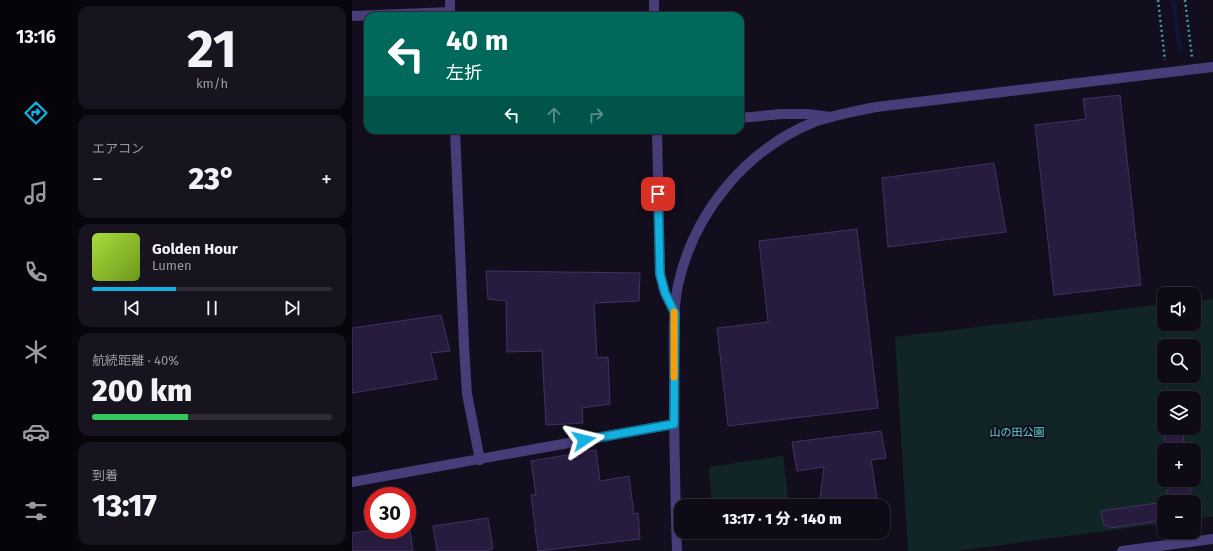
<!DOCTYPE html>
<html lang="ja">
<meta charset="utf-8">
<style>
body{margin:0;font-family:"Fira Sans","Noto Sans JP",sans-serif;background:#17131f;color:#f1f3f6;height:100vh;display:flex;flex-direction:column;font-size:15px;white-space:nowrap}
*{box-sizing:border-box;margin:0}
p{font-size:13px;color:#9b9aa1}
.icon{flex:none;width:22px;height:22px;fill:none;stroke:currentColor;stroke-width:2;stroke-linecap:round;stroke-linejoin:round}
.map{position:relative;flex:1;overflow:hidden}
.panel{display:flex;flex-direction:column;gap:6px;padding:6px;background:#08060c;width:280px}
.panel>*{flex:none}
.top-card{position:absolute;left:12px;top:12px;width:380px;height:122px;border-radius:12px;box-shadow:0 1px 3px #0004,0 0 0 1px #2e2b35;background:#00695c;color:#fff;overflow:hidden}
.tools{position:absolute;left:805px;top:287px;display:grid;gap:8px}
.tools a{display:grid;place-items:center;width:44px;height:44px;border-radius:8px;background:#0e0a16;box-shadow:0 1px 3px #0004,0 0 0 1px #2e2b35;font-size:20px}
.speed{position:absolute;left:12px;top:487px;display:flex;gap:8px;font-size:20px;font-weight:700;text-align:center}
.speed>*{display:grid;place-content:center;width:52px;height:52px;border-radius:50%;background:#0e0a16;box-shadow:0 1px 3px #0004,0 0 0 1px #2e2b35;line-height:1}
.speed .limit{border:6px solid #d22;background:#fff;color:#111}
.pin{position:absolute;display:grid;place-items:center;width:34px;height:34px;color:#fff;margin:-17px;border-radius:8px;box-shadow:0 2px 6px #0006}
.me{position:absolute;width:44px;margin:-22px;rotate:80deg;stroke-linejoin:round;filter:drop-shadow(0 0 3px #0008)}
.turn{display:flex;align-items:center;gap:14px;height:84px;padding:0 16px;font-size:18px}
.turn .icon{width:52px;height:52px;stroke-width:2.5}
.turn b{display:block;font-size:28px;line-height:34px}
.lanes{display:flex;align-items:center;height:38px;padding:0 16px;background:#0003;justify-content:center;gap:20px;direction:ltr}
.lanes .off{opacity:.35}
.big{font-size:30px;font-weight:800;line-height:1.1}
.panel .card{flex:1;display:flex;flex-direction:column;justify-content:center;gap:6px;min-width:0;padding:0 14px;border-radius:12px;background:#17131f}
.panel .dial{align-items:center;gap:0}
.dial b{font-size:52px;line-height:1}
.song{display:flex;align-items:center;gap:12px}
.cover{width:48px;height:48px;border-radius:6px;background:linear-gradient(135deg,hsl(80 70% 55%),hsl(80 70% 35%))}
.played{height:4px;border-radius:2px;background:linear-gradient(90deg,#14b0e1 35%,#2e2b35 35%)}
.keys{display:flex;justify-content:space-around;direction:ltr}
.heat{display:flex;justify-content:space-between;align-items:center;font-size:22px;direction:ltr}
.charge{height:6px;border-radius:3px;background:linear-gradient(90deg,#34c759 40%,#2e2b35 0)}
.trip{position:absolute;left:322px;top:499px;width:216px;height:40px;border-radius:12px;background:#0e0a16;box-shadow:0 1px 3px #0004,0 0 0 1px #2e2b35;font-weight:800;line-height:40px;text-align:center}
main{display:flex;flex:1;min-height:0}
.tab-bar{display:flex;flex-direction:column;width:72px;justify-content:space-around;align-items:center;background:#060409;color:#9b9aa1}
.tab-bar .icon{width:28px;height:28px}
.tab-bar .active{color:#14b0e1}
.tab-bar b{font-size:18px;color:#f1f3f6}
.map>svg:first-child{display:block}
.green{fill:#112527;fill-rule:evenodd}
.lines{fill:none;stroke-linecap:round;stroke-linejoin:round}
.stream{stroke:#0d1637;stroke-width:4.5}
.building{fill:#271c3d;stroke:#423067}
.path{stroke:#389da6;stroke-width:2.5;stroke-dasharray:2 3;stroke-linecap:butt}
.minor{stroke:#473d78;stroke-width:10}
.tertiary{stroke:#473d78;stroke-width:10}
.route-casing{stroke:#0d7292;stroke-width:10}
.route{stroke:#14b0e1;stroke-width:7}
.slow{stroke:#f59e0b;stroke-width:7}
.labels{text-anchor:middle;stroke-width:4;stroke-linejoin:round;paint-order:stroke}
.park-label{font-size:11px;fill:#62d3c7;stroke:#130e1d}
</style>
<main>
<nav class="tab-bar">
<b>13:16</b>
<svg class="icon active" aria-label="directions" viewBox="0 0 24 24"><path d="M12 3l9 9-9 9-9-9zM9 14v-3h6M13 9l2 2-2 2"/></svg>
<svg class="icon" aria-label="music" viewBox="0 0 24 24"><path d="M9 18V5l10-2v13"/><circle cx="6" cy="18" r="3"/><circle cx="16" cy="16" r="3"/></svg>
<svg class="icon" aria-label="phone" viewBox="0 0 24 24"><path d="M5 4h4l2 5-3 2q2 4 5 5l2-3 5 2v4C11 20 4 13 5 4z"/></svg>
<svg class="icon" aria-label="climate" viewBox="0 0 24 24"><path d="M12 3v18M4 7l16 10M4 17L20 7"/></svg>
<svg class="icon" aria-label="car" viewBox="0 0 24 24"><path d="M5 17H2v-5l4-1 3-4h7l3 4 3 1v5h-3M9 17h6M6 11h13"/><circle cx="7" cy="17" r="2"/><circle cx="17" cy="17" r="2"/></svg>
<svg class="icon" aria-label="filters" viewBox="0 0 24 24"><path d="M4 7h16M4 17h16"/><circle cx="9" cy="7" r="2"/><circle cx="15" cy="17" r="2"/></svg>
</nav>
<section class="panel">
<div class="card dial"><b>21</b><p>km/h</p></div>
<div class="card"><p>エアコン</p>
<div class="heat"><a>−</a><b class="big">23°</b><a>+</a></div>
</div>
<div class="card">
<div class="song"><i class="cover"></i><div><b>Golden Hour</b><p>Lumen</p></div></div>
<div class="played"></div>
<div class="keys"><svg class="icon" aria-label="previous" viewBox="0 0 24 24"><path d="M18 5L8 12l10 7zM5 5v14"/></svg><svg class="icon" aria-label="pause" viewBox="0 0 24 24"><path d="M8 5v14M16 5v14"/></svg><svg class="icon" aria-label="next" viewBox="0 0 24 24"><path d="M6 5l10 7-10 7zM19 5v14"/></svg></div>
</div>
<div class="card"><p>航続距離 · 40%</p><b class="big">200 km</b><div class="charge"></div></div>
<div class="card"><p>到着</p><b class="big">13:17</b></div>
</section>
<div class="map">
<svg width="861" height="551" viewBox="0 0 861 551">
<rect width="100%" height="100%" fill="#130e1d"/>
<path class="green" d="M861 299V517L842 519V502H812V523L604 551H556L543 337 812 304V324H842V301ZM812 346H842V376H812ZM812 398H842V428H812ZM812 450H842V480H812Z
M431 456 437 506H360L357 467Z"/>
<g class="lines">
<path class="stream" d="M821 0 828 51"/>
</g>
<path class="building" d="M768 95 789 285 702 295 683 125 734 119 731 99Z
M642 163 654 232 536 247 530 178Z
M505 229 526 408 376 426 365 328 416 322 407 241Z
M134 271 288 273 287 301 242 303 245 358 256 357 258 404 230 408 231 423 194 425 190 351 155 352 154 301 136 299Z
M89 315 98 351 79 353 85 379 0 393V328Z
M811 428H830L833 450H814Z
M529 431 534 458 519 460 525 498 501 502 502 506H467L472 467 445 471 440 442Z
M244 450 248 481 277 476 282 514 286 513 288 539 186 551 179 495H184L179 461Z
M818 480H837L839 490 832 502H812V520L758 528 757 525 752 526 749 511 812 502H809L818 486Z
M136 518 141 549 131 551H85L81 526Z
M22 530H58L61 551H0V533Z"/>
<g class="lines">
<path class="path" d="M806 0 813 60
M833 0 840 57"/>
<path class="minor" d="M98 0V16
M302 0V16
M0 16 98 12
M388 118 429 114H455L479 117
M103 130 112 345 115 394 128 460
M305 130 308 274 313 293 323 313
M0 482 322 424"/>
<path class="tertiary" d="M325 551C323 493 322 434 322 376 322 346 320 315 326 285 342 213 393 150 462 122 482 115 503 111 524 107L861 67
M770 551 861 539"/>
</g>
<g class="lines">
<g class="route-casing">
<path id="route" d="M232 440 322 424 323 313 313 293 308 274 306 194"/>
</g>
<use href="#route" class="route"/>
<path class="slow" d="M322 377V312"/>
</g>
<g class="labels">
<g class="park-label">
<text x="665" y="436">山の田公園</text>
</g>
</g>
</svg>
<div class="tools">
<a><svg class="icon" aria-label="sound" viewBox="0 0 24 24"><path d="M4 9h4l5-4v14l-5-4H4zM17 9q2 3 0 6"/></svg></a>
<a><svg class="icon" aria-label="search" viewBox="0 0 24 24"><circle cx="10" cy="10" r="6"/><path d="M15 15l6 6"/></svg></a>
<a><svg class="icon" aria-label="layers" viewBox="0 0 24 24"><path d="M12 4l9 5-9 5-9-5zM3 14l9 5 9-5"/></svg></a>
<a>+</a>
<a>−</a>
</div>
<div class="speed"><div class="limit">30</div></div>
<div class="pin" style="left:306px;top:194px;background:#d93025"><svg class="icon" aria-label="arrive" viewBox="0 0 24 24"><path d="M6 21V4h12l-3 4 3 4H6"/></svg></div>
<svg class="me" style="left:232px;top:440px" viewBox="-20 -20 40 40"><path d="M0-17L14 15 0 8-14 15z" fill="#14b0e1" stroke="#fff" stroke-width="4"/></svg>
<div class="trip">13:17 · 1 分 · 140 m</div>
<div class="top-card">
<div class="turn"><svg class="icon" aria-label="left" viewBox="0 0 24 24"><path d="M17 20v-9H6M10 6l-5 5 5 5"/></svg><div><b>40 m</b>左折</div></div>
<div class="lanes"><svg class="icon" aria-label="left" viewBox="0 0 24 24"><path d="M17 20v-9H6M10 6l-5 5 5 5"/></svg><svg class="icon off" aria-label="ahead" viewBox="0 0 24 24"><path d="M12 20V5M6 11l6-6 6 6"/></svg><svg class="icon off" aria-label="right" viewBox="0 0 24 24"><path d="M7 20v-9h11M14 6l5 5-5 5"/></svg></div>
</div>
</div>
</main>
